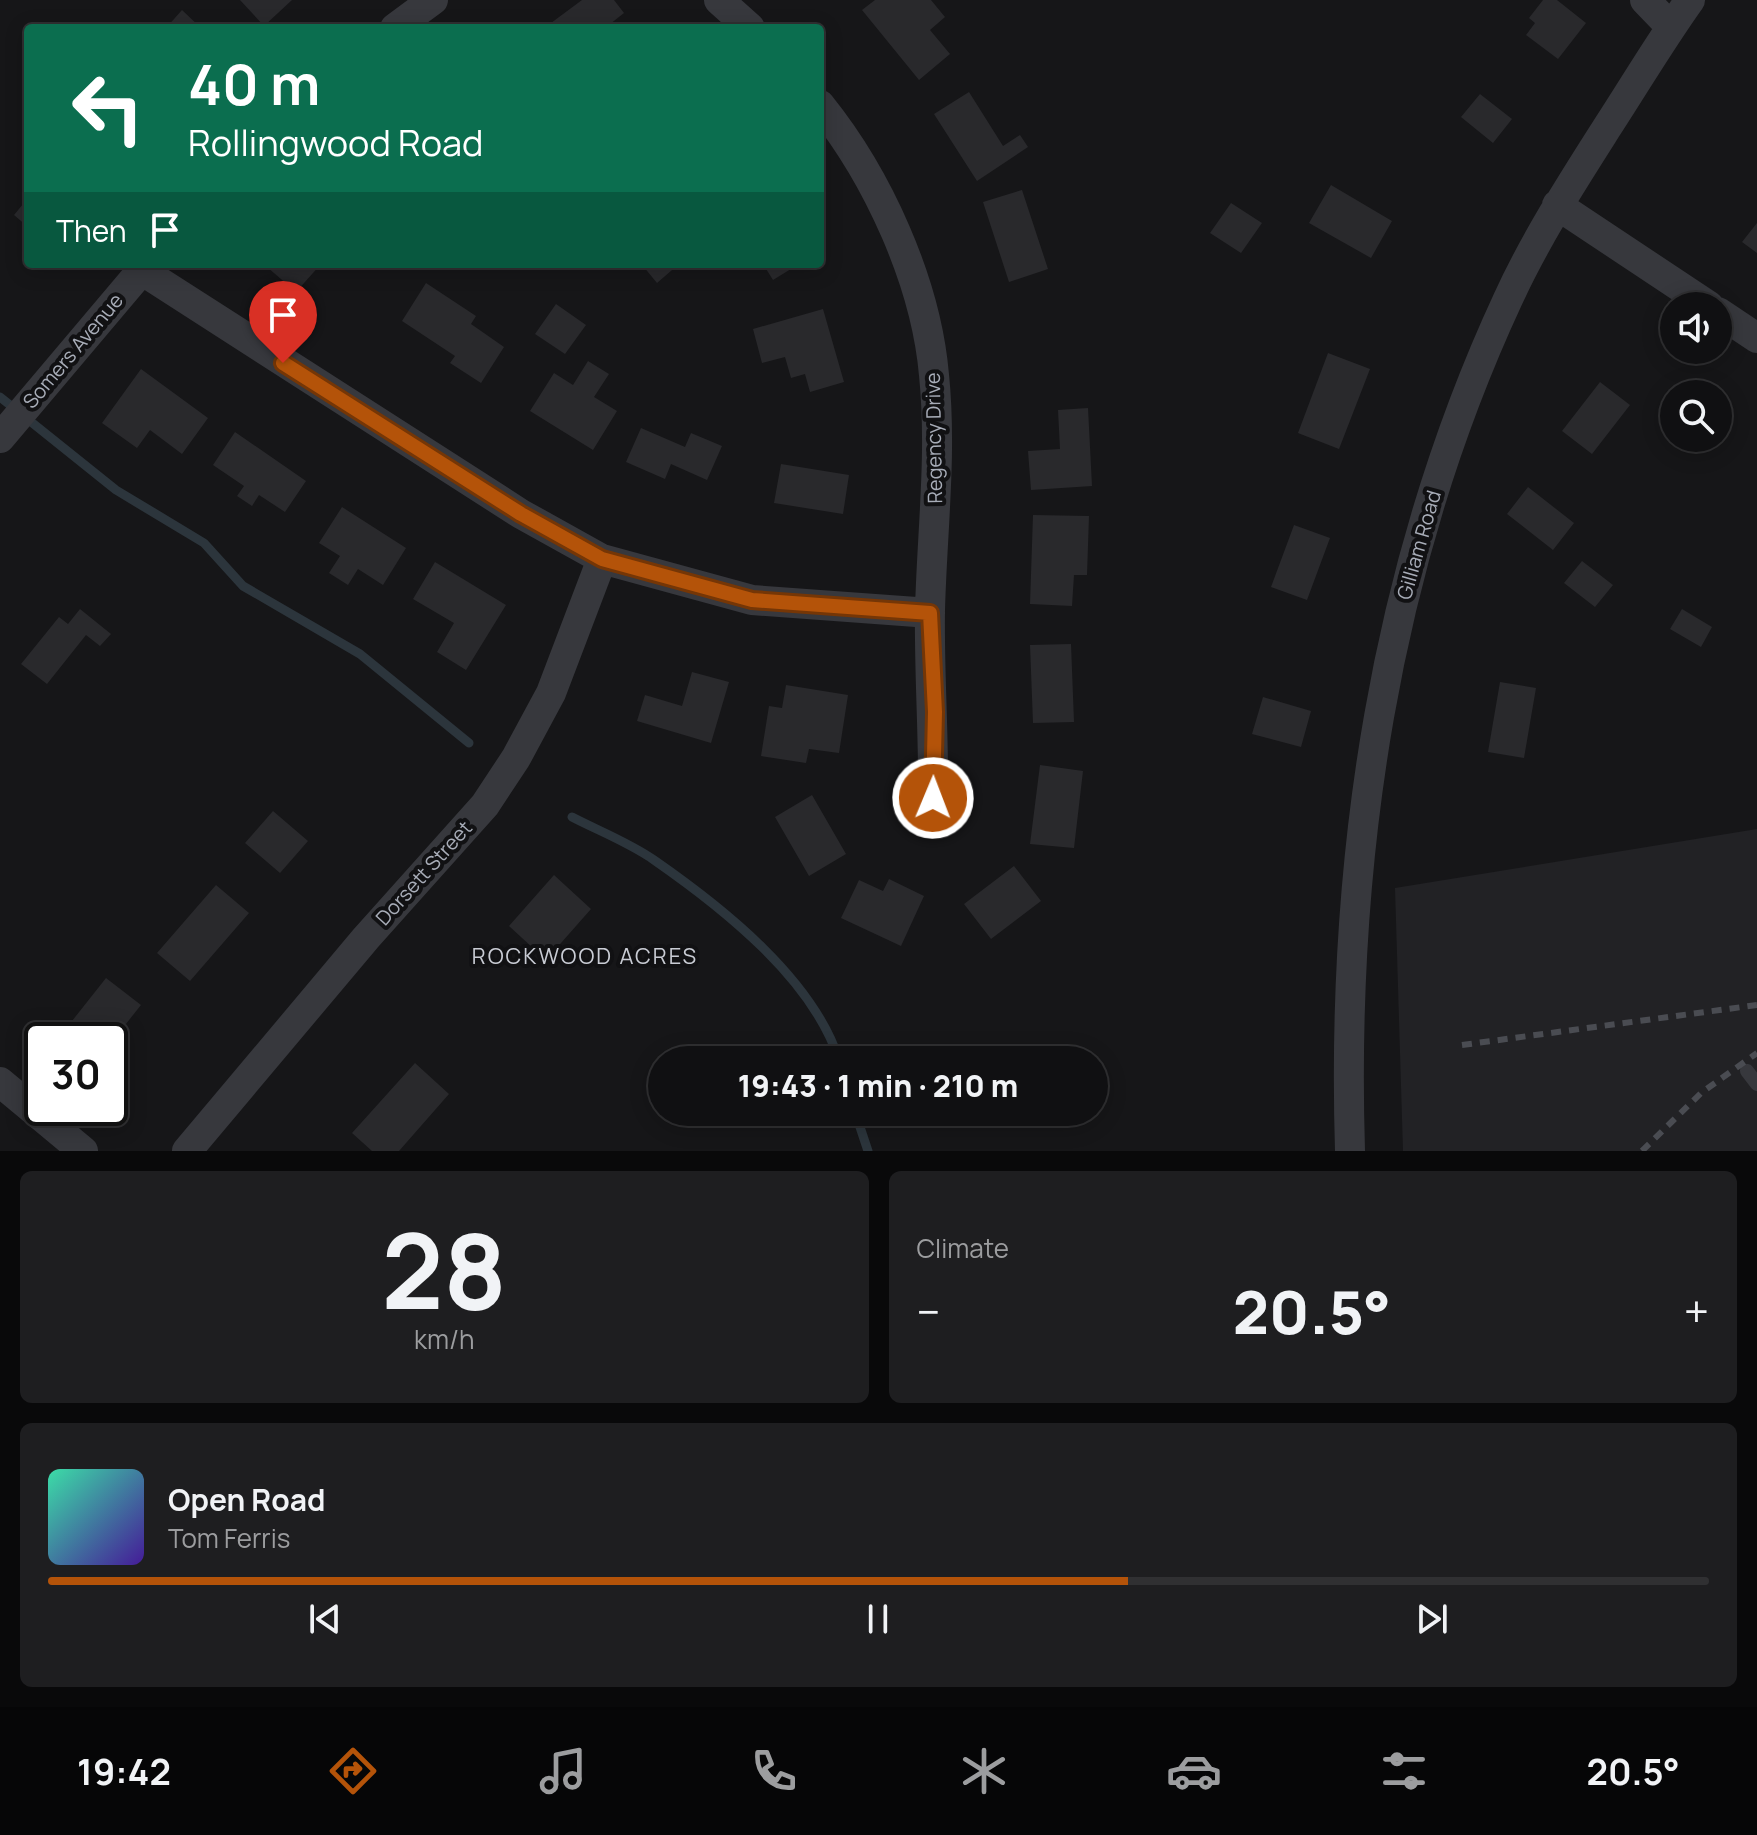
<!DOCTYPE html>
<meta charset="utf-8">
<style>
body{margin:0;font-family:Manrope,sans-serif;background:#1e1e20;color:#f1f3f6;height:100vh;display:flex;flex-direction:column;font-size:30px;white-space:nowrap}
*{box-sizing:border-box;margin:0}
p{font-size:26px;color:#9c9d9f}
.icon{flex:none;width:44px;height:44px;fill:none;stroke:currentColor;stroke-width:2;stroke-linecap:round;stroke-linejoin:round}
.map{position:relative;height:1151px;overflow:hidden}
.panel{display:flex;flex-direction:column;gap:20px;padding:20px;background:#09090a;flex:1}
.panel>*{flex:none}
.guide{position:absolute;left:24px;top:24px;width:800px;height:244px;border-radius:8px;box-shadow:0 4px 20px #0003,0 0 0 2px #303032;background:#0b6e4f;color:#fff;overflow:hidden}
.buttons{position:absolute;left:1660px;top:292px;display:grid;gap:16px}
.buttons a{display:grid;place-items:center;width:72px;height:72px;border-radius:50%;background:#101012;box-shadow:0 4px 20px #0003,0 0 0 2px #303032;font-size:40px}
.speed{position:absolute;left:24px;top:1022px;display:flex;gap:16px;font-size:40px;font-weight:700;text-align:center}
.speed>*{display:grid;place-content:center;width:104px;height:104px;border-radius:50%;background:#101012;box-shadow:0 4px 20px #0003,0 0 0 2px #303032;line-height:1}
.speed .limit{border:4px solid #111;border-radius:12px;background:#fff;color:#111}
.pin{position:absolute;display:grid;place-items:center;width:68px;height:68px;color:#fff;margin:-82px -34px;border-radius:50% 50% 50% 0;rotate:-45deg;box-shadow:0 0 8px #0007}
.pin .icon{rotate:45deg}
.me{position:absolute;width:88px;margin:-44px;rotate:1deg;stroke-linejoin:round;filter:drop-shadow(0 0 6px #0008)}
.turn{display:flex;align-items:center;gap:28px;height:168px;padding:0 32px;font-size:36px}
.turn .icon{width:104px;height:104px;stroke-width:2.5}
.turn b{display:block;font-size:56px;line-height:68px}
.then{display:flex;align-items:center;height:76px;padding:0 32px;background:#0003;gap:16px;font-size:30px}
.big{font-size:60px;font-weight:800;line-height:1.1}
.panel .tile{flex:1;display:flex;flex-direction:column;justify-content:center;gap:12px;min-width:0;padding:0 28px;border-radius:12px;background:#1e1e20}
.panel .dial{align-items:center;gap:0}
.dial b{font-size:104px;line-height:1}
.song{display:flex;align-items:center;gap:24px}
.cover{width:96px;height:96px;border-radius:12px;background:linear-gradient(135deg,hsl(160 70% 55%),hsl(260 70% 35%))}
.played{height:8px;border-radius:4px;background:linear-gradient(90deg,#b45309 65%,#303032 65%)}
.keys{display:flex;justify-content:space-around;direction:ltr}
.heat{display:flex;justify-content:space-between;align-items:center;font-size:44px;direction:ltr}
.panel .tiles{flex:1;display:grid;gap:20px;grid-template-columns:1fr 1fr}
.tile:last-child{grid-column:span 2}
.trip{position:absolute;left:648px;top:1046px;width:460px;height:80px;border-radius:40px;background:#101012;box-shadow:0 4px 20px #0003,0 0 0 2px #303032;font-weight:800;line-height:80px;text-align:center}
.tabs{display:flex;height:128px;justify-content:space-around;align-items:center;background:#060607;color:#9c9d9f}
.tabs .icon{width:56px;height:56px}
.tabs .selected{color:#b45309}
.tabs b{font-size:36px;color:#f1f3f6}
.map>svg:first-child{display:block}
.built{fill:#222225}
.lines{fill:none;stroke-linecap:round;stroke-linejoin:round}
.stream{stroke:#2c353c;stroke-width:9}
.building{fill:#29292c}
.lane{stroke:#37383d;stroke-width:14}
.street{stroke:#37383d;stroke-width:30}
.rail{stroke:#4a4c52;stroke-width:6;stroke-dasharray:10 8;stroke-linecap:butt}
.route-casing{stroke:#753606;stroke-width:20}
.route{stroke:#b45309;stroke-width:14}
.labels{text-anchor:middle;stroke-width:8;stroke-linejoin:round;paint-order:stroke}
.street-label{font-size:20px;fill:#a8adb8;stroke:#111113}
.neighbourhood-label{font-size:22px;letter-spacing:2px;fill:#c9ccd4;stroke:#111113}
</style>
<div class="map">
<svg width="1757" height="1151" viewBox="0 0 1757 1151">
<rect width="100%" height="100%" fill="#161618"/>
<path class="built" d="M1757 829V1151H1403L1395 888Z"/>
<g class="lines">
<path class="stream" d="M0 397 116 490 204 543 243 586 360 654 469 743
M572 817C599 831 630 843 654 860 723 908 813 979 839 1060
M855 1112 868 1151"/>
</g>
<path class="building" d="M240 0H292L264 26Z
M582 0H614L624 13 605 28H555L551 23Z
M875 0H931L945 17 930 30 950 54 919 80 862 10Z
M1543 0H1557L1586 23 1558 59 1526 35 1535 23 1529 18Z
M182 10 201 28H166Z
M969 92 1003 146 1020 135 1028 147 977 181 934 114Z
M1480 94 1512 119 1493 143 1461 117Z
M1331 185 1392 221 1371 258 1309 223Z
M1022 190 1048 269 1009 282 983 202Z
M28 198V227L14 215Z
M1231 203 1262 223 1241 253 1210 233Z
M1757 223V253L1742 242Z
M269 264H321L296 292 267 267Z
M646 264H679L657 283 643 266Z
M763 264H799L773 280Z
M426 283 476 316 471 324 504 347 481 383 450 363 455 356 402 321Z
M556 304 586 325 565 354 535 334Z
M823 309 844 382 810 392 805 374 791 378 785 357 762 363 753 329Z
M1328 353 1370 369 1339 449 1298 433Z
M588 361 609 374 594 397 617 411 593 450 530 411 554 373 573 385Z
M141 369 208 418 182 454 150 430 137 448 102 423Z
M1600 382 1630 405 1592 454 1562 431Z
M1088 408 1092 486 1031 490 1028 451 1060 449 1058 410Z
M641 428 685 447 691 433 722 446 707 480 671 464 665 479 626 462Z
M235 432 306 481 285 512 259 495 252 506 237 496 244 486 213 465Z
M781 464 849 475 843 514 774 503Z
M1528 487 1574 523 1553 550 1507 514Z
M342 507 406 548 383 585 358 569 348 585 329 573 340 556 319 543Z
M1033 515 1089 516 1087 575H1074L1072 606 1030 604Z
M1294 525 1330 538 1307 600 1271 587Z
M1582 561 1613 585 1595 607 1564 583Z
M435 562 506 605 466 670 437 652 454 623 413 599Z
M80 609 111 634 100 646 86 635 47 684 21 664 59 617 68 624Z
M1682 609 1712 627 1701 647 1670 629Z
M1071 644 1074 722 1033 723 1030 645Z
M692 672 729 682 711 743 637 721 645 695 682 706Z
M1500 682 1536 688 1524 758 1488 752Z
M786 685 848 695 839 753 809 749 806 763 761 756 769 706 782 708Z
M1263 697 1311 711 1301 747 1252 734Z
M1040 765 1083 771 1074 848 1030 844Z
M812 795 846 854 809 876 775 817Z
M273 811 308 841 280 873 245 843Z
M1014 866 1041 901 991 939 964 904Z
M554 875 591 909 546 960 509 926Z
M889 879 924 896 901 946 841 918 859 880 883 891Z
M216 885 249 913 190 981 157 953Z
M106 978 141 1005 110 1044V1040H57Z
M415 1063 449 1094 399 1151H372L352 1133Z"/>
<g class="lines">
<path class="lane" d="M1747 1071 1757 1084"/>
<path class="street" d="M719 0 750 28
M1645 0 1671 27
M395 28 433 0
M820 105C878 177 926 282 934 375 942 453 932 532 930 610 929 673 934 735 933 798
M1557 205 1709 306
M141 270 521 514 602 559 752 600 930 613
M1718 312 1757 338
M0 438 147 264
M0 1082 83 1151
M187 1151 366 938 485 805 516 758 551 693 602 559
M1350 1151C1341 860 1384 566 1508 299 1535 240 1571 184 1606 129 1634 86 1660 42 1690 0"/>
<path class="rail" d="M1462 1045 1757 1005
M1642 1151 1701 1093 1757 1053"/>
</g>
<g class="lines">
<g class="route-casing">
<path id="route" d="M283 363 521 514 602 559 752 600 930 613 935 712 933 798"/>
</g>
<use href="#route" class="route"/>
</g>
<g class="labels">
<g class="street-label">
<text transform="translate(73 351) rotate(-50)" y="7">Somers Avenue</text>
<text transform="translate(934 438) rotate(-91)" y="7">Regency Drive</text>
<text transform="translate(1419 545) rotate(-74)" y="7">Gilliam Road</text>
<text transform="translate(424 873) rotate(-48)" y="7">Dorsett Street</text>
</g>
<g class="neighbourhood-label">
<text x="585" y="964">ROCKWOOD ACRES</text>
</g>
</g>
</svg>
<div class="buttons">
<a><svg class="icon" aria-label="sound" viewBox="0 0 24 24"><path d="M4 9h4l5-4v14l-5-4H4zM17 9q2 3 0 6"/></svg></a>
<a><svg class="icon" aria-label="search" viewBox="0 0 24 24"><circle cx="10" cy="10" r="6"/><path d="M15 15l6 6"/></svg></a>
</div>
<div class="speed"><div class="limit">30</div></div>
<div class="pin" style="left:283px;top:363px;background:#d93025"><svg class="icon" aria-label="arrive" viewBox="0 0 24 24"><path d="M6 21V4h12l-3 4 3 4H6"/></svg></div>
<svg class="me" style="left:933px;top:798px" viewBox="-20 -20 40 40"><circle r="17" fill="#b45309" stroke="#fff" stroke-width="3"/><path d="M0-11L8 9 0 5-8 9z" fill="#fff"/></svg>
<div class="trip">19:43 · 1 min · 210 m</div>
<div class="guide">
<div class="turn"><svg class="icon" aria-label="left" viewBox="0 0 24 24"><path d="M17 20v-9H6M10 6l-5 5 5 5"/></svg><div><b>40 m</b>Rollingwood Road</div></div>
<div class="then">Then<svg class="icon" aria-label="arrive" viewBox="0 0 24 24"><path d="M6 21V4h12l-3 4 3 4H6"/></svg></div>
</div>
</div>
<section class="panel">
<div class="tiles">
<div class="tile dial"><b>28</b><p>km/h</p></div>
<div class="tile"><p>Climate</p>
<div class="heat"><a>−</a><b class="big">20.5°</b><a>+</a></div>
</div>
<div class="tile">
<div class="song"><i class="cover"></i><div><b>Open Road</b><p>Tom Ferris</p></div></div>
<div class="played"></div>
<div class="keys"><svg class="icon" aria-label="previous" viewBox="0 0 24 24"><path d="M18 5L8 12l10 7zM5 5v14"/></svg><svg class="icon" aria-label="pause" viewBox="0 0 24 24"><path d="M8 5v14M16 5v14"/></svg><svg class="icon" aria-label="next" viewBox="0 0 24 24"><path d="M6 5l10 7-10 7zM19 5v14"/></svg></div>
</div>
</div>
</section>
<nav class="tabs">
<b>19:42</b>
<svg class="icon selected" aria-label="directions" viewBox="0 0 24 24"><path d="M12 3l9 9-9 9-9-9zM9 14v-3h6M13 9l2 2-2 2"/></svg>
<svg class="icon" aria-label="music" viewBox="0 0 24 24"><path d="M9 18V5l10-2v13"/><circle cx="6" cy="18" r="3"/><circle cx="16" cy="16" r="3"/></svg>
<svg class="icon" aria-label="phone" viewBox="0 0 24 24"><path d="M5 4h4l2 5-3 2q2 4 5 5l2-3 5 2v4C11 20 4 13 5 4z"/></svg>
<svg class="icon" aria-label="climate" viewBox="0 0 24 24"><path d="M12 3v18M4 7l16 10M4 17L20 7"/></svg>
<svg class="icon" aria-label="car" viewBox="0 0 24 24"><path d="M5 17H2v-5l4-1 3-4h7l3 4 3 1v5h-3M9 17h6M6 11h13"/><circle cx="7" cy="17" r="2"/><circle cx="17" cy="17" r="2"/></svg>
<svg class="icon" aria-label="filters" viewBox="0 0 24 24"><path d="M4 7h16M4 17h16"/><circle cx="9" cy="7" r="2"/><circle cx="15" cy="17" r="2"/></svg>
<b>20.5°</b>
</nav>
